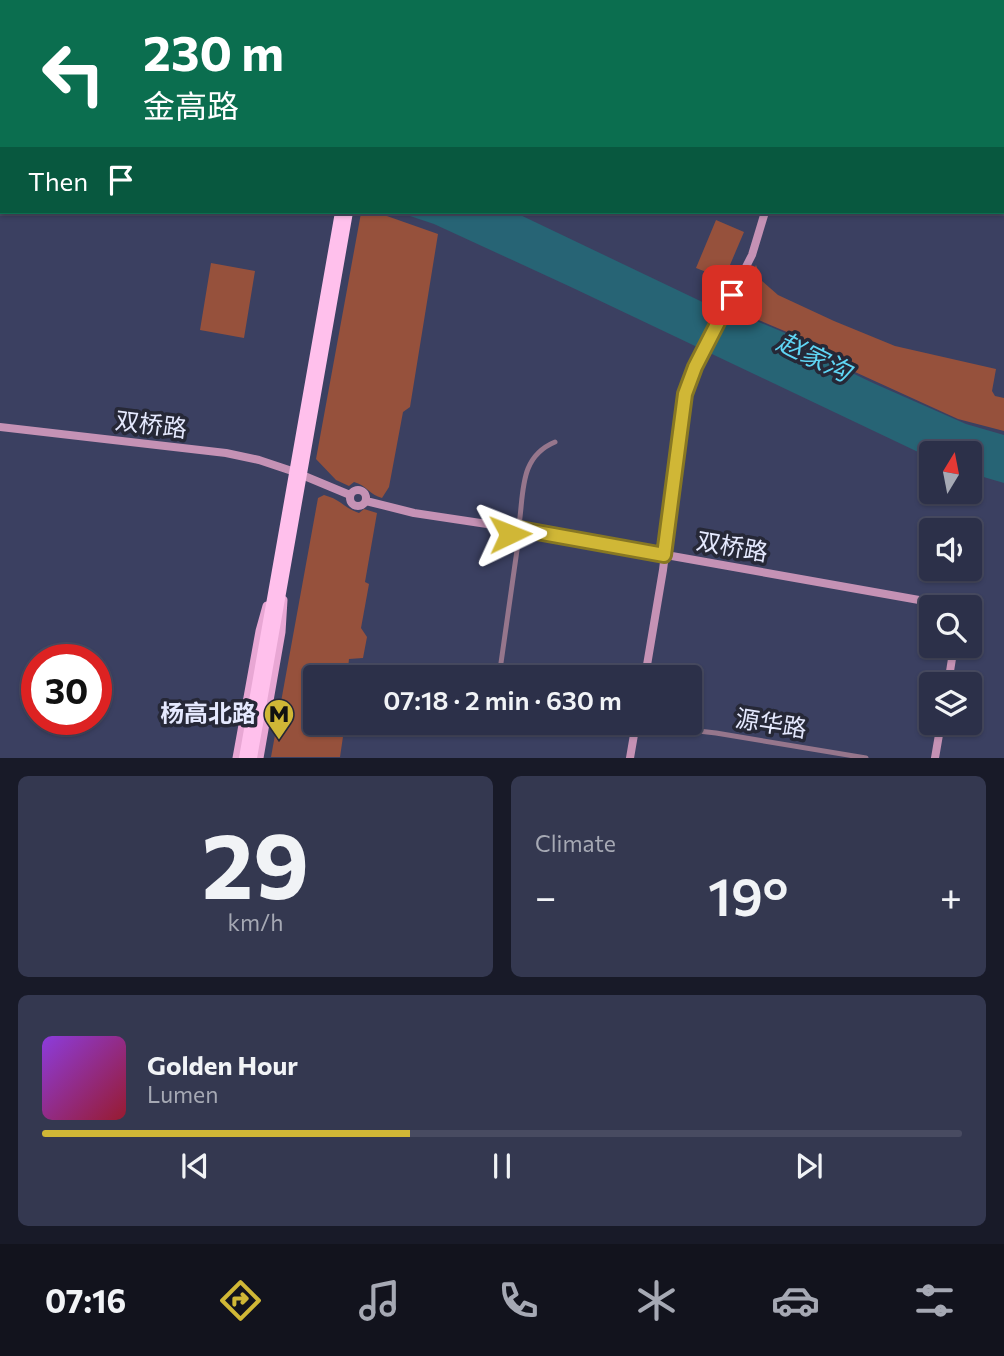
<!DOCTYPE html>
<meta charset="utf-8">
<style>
body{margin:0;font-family:Commissioner,"Noto Sans SC",sans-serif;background:#343850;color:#f1f3f6;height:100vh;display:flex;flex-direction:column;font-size:26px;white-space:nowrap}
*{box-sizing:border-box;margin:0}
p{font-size:23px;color:#a6a9b4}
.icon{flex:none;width:38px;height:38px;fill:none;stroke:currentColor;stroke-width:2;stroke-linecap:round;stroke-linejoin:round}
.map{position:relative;height:758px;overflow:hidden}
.sheet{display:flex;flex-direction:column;gap:18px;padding:18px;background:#181a28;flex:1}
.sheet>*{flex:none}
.guide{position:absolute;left:0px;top:0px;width:1004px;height:214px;box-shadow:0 2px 5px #0004,0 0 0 2px #484b61;background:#0b6e4f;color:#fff;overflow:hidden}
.needle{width:46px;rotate:10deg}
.buttons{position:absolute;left:919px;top:441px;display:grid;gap:14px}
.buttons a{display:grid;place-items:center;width:63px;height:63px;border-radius:7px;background:#2c3049;box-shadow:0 2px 5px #0004,0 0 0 2px #484b61;font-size:35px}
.speed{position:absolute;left:21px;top:644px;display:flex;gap:14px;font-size:35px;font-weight:700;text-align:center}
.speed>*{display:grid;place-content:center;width:91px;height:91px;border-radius:50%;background:#2c3049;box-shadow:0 2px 5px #0004,0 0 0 2px #484b61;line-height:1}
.speed .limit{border:10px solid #d22;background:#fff;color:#111}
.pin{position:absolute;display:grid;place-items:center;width:60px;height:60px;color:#fff;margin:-30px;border-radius:14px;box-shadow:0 4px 10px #0006}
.me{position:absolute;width:77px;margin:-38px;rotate:88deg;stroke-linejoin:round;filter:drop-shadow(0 0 5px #0008)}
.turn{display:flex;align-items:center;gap:24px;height:147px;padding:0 28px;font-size:32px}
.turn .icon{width:91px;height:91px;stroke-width:2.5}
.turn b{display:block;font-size:49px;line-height:60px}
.then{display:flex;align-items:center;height:66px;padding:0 28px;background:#0003;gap:14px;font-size:26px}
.big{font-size:52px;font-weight:600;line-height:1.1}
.sheet .tile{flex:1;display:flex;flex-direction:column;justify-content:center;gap:10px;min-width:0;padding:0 24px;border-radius:10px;background:#343850}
.sheet .dial{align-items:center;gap:0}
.dial b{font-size:91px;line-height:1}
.song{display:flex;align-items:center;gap:21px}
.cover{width:84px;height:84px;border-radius:10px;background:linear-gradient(135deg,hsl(270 70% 55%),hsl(350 70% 35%))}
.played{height:7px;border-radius:4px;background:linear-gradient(90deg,#d0b736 40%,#484b61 40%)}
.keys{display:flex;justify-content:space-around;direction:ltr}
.heat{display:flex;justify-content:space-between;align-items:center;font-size:38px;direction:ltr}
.sheet .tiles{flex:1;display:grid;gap:18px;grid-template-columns:1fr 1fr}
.tile:last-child{grid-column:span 2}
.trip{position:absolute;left:303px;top:665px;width:399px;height:70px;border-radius:7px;background:#2c3049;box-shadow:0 2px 5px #0004,0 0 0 2px #484b61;font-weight:600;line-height:70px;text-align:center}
.dock{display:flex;height:112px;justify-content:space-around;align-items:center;background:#12131d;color:#a6a9b4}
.dock .icon{width:49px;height:49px}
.dock .selected{color:#d0b736}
.dock b{font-size:32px;color:#f1f3f6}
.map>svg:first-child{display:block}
.green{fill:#96513c}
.water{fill:#276475}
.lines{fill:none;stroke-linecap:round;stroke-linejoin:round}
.street{stroke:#96768c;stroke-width:5}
.secondary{stroke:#c592b5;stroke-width:8}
.primary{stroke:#e8a7d4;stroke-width:9}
.highway{stroke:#ffc0ec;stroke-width:10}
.route-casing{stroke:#877723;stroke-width:18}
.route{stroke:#d0b736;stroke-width:12}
.labels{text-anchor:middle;stroke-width:7;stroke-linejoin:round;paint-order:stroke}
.street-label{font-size:24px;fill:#e5e9fe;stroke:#262837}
.poi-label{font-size:24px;font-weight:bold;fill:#e5e9fe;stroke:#262837;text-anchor:end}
.water-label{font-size:26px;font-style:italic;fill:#5fd5f4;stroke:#262837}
</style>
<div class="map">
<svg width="1004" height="758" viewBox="0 0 1004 758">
<rect width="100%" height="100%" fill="#3b4061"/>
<path class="green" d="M361 213 384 215 438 234 410 407 403 412 389 487 382 498C370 495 366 485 354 482L349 486 336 480 316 459Z
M716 220 744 232 724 279 696 268Z
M211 263 255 271 244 338 200 330Z
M756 265 762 281 778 295 834 321 895 346 996 369 992 391 995 396 1004 398V431L958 419 798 346 794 335 749 316H742L733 311Z
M324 495C342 500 342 507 359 513L364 509 377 513 365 582 369 584 361 628 367 637 363 658 349 659 347 677H315V723H345L340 757H271L318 498Z"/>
<path class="water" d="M398 212H514L738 319 754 320 790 335 800 348 873 383 966 424 1004 435V483L970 473V453H931V457L916 451 573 288 434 224Z"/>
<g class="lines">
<path class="street" d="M632 0V2
M542 2 553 0
M519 525C524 492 519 457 555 442
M499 677 520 529 516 522 509 523 507 529 512 535 518 533
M628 723 716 733 866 758"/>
<path class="secondary" d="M765 0V2
M539 2V0
M0 427 226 453 259 460 295 472
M302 475 350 495
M350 498a8 8 0 1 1 16 0a8 8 0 1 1-16 0Z
M366 501 414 513 507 527
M520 529 919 600 936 607
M645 677 663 570 685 394 695 367 752 255 765 212
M948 684 954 646
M630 758 636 723
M935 758 941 723"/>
<path class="primary" d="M371 2V0
M390 2V0
M237 758 260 631 267 606
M259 758 281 632 283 600"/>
<path class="highway" d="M377 2V0
M385 2V0
M244 758 340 212
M252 758 348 212"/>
</g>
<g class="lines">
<g class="route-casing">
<path id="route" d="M510 534H516L520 529 664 555 685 394 695 367 732 295"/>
</g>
<use href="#route" class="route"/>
</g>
<defs>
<g id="metro-pin" transform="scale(1.575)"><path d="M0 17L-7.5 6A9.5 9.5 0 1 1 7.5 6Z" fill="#d0b736" stroke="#262837"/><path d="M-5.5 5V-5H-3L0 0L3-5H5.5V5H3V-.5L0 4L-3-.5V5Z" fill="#111"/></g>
</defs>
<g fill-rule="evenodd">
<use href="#metro-pin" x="279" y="714"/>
</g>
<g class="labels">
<g class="street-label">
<text transform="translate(151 425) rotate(7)" y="8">双桥路</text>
<text transform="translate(732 547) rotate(10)" y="8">双桥路</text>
<text transform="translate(771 724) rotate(9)" y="8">源华路</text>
</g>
<g class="poi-label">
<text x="256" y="722">杨高北路</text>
</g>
<g class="water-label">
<text transform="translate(814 357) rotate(26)" y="9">赵家沟</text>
</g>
</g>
</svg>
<div class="buttons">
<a><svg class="needle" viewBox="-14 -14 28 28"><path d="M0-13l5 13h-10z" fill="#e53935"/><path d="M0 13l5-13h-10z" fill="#a6a9b4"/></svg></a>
<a><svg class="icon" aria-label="sound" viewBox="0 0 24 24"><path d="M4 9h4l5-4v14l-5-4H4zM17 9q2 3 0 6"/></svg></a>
<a><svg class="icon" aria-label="search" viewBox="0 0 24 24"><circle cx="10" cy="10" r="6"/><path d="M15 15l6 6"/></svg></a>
<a><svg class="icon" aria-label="layers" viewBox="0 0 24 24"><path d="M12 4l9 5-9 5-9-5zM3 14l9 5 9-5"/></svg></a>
</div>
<div class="speed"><div class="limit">30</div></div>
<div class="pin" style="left:732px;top:295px;background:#d93025"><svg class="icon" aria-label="arrive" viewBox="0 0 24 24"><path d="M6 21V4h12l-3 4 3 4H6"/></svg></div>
<svg class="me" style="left:510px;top:534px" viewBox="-20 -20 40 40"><path d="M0-17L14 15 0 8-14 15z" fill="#d0b736" stroke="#fff" stroke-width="4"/></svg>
<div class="trip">07:18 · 2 min · 630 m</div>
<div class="guide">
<div class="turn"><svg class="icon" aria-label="left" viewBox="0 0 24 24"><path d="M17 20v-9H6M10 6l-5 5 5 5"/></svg><div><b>230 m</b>金高路</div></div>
<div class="then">Then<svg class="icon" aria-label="arrive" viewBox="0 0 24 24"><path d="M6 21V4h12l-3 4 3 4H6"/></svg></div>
</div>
</div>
<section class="sheet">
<div class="tiles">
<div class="tile dial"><b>29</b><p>km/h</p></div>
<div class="tile"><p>Climate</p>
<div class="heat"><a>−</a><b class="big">19°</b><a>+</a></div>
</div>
<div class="tile">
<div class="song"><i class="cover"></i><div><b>Golden Hour</b><p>Lumen</p></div></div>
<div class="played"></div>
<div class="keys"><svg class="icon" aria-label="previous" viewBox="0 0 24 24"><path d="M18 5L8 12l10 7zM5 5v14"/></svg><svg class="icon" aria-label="pause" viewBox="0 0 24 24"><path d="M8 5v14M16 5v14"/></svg><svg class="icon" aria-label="next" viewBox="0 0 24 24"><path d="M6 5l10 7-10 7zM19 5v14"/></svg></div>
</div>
</div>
</section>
<nav class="dock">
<b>07:16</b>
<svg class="icon selected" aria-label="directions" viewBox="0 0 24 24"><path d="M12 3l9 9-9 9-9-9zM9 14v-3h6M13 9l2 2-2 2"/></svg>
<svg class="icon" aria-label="music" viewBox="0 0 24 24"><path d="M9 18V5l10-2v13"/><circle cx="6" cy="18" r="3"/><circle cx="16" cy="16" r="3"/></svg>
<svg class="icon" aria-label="phone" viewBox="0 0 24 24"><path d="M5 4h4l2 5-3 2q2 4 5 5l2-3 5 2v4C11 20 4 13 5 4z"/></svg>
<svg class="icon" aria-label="climate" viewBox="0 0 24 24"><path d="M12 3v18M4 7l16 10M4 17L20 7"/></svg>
<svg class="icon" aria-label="car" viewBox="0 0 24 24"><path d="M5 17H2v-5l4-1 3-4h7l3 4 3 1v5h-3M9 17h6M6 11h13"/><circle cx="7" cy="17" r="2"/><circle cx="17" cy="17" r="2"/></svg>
<svg class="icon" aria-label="filters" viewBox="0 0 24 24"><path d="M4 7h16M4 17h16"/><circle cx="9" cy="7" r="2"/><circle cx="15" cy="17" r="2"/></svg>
</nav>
